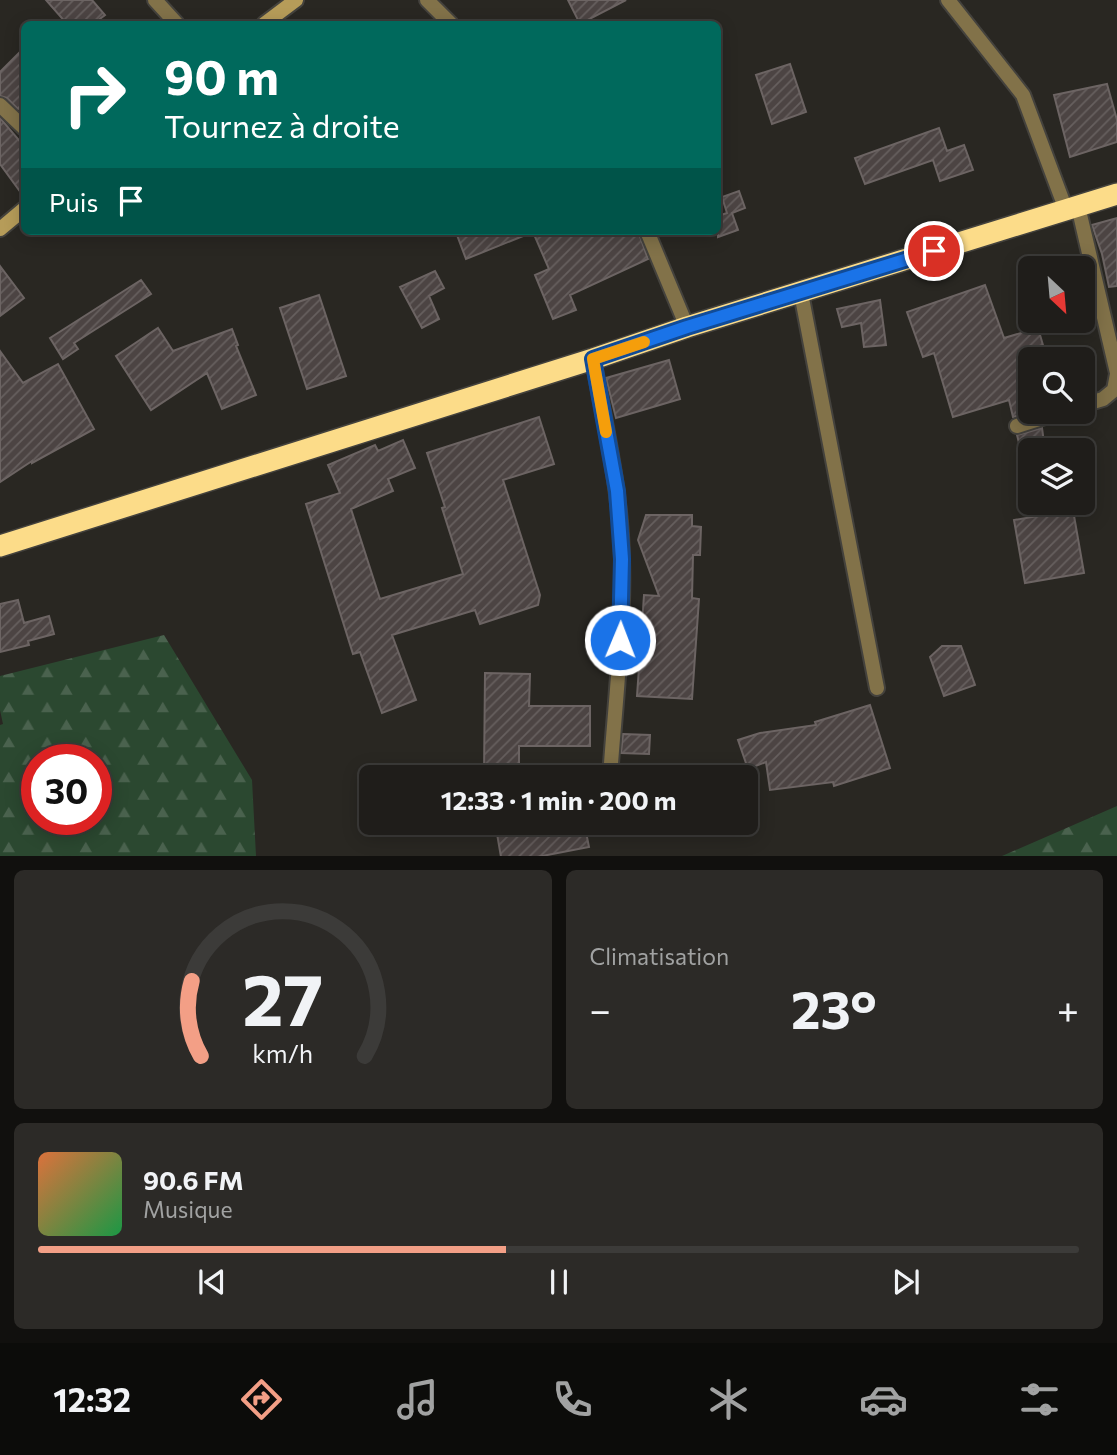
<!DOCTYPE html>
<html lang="fr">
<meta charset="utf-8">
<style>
body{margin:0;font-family:Commissioner,sans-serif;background:#2c2a27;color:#f1f3f6;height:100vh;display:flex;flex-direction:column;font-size:26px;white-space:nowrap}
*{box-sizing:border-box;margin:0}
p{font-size:23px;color:#a1a2a2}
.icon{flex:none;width:38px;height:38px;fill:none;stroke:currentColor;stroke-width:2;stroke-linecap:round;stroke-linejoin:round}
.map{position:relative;height:856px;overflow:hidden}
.panel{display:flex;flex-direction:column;gap:14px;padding:14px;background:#11100e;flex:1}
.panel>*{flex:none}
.banner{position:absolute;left:21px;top:21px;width:700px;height:214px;border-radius:10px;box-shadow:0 4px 18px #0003,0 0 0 2px #3c3b39;background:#00695c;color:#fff;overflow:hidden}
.needle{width:46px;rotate:154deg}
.buttons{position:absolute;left:1018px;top:256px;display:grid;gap:14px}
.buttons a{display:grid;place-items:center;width:77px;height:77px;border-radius:10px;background:#1f1d1a;box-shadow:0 4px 18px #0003,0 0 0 2px #3c3b39;font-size:35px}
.speed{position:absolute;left:21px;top:744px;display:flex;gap:14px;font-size:35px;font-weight:700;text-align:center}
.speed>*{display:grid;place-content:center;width:91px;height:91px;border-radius:50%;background:#1f1d1a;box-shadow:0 4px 18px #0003,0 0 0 2px #3c3b39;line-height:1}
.speed .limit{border:10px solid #d22;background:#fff;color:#111}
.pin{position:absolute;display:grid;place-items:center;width:60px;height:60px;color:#fff;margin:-30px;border:4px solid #fff;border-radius:50%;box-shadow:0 2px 7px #0007}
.me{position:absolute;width:77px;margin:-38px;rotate:1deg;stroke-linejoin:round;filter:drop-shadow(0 0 5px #0008)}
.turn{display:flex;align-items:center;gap:24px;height:147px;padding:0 28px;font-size:32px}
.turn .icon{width:91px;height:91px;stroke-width:2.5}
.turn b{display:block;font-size:49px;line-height:60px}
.then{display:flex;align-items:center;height:66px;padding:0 28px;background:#0003;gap:14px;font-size:26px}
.big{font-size:52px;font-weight:700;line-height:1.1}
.panel .widget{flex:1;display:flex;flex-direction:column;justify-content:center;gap:10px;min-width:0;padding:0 24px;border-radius:10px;background:#2c2a27}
.panel .dial{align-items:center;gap:0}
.dial svg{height:182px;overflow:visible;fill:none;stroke:#3c3b39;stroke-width:7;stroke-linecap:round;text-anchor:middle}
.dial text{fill:#f1f3f6;stroke:none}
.song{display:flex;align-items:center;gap:21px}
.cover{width:84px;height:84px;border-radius:10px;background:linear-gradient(135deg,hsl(20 70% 55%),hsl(140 70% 35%))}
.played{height:7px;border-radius:4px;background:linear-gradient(90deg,#f39f86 45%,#3c3b39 45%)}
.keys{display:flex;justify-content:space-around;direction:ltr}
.heat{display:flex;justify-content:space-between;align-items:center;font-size:38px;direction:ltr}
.panel .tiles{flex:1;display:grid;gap:14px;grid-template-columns:1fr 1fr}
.widget:last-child{grid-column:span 2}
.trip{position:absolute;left:359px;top:765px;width:399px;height:70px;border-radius:10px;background:#1f1d1a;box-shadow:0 4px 18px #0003,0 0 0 2px #3c3b39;font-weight:700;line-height:70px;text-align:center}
.tabs{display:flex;height:112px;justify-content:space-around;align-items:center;background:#0c0c0a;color:#a1a2a2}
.tabs .icon{width:49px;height:49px}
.tabs .selected{color:#f39f86}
.tabs b{font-size:32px;color:#f1f3f6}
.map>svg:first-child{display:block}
.forest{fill:url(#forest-firs);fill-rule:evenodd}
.building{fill:url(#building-hatch);stroke:#6c6463;stroke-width:2}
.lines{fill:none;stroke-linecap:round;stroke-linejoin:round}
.street-casing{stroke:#44423d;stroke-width:18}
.secondary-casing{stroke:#44423d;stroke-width:18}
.highway-casing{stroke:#44423d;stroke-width:24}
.street{stroke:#827249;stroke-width:14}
.secondary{stroke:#b69c59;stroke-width:14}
.highway{stroke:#fcdc89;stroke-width:21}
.route-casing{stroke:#114b97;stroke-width:18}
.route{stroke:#1a73e8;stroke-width:12}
.slow{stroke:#f59e0b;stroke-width:12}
</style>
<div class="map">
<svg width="1117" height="857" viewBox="0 0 1117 857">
<defs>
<pattern id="forest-firs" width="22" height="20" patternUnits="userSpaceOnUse" patternTransform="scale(1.75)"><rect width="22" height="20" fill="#2b4830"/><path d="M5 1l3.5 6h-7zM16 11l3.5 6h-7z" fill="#4a624e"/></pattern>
<pattern id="building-hatch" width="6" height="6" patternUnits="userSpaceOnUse" patternTransform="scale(1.75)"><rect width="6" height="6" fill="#4c4443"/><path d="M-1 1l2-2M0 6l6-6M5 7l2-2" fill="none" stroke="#665f5e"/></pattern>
</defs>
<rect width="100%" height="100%" fill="#292722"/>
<path class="forest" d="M164 635 252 780 256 856H0V725L3 724 0 710V676ZM37 760H96V819H37Z
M1117 806V856H1002Z"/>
<path class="building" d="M46 0H92L105 15 93 24H67Z
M568 0H626L580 24Z
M24 48V103L18 109 7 98 0 96V72Z
M790 64 806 112 772 124 756 75Z
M1107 84 1117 120V142L1070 157 1054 95Z
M0 118 24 146V197L0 164Z
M939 128 947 151 964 145 973 170 940 181 933 160 865 184 855 158Z
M739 191 745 208 732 213 738 230 718 237V216L727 213 722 197Z
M1117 218V286L1109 287 1102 254 1092 225Z
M466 231H638L648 259 570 295 576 310 553 319 535 275 549 269 533 232 466 259 457 235Z
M0 266 24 298 0 316Z
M435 271 444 288 429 296 439 319 422 328 400 287Z
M141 280 151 294 74 343 78 349 63 359 50 338Z
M985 285 1004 338 1038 328 1047 359H1031V412L1013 417 1009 400 953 417 934 353 923 357 907 312Z
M319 295 346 376 307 389 280 308Z
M880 300 886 345 864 347 861 323 842 327 837 309Z
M158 328 173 351 232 329 238 345 236 346 256 395 222 409 207 373 151 410 116 356Z
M0 351 23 383 58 364 94 429 32 463V461L0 482Z
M669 360 680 399 616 418 606 378Z
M539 417 554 464 503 480 540 595 538 605 480 624 475 610 392 635 416 700 382 713 360 652 353 654 306 504 340 493 328 465 375 445 378 451 403 440 415 468 388 479 393 491 351 509 380 599 463 574 442 508 445 507 427 453Z
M1042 428 1045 450H1031V463H1024L1017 435Z
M1073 510 1084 573 1025 583 1014 520Z
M646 515H692V526L701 527 700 555H693L692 598 699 599 692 699 637 696 644 595 659 596 638 540Z
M18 600 24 623 49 616 54 634 28 641 29 645 0 652V604Z
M942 646H961L975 685 944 696 930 657Z
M485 673 530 674 529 706H590V746H519V777H484Z
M870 705 890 768 834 786 833 782 770 790 766 762 748 769 738 740 760 733 816 725 815 722Z
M623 734 650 735 649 754 621 753Z
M495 822H584L589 847 537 857H501Z"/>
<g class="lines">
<g class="street-casing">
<path id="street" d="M155 0 177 24
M427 0 451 24
M948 0 1023 95 1066 210
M0 105 24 128
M1078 206 1117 373
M647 231 687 327
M801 293 877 688
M593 359C605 425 621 492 622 559 624 632 615 705 610 777
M1083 405 1103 399 1114 390 1117 374
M1017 426 1064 411"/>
</g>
<g class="secondary-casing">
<path id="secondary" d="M264 24 296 0
M0 229 24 209"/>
</g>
<g class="highway-casing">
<path id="highway" d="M0 546 593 359 687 327 1117 194"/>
</g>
<use href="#street" class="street"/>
<use href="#secondary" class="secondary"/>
<use href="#highway" class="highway"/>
</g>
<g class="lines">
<g class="route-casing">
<path id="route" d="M620 640 622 559 617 491 593 359 687 327 934 251"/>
</g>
<use href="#route" class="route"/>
<path class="slow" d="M606 432 593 359 644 342"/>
</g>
</svg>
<div class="buttons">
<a><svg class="needle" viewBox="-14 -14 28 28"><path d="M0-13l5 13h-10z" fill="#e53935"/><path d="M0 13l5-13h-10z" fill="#a1a2a2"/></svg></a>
<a><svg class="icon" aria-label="search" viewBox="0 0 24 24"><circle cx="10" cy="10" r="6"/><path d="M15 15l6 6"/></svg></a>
<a><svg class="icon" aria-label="layers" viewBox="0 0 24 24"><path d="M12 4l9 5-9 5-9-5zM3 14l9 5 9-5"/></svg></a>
</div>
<div class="speed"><div class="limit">30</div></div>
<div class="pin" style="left:934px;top:251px;background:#d93025"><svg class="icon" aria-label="arrive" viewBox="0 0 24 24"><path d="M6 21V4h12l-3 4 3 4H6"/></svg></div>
<svg class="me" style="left:620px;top:640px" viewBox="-20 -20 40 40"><circle r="17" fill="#1a73e8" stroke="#fff" stroke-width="3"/><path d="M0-11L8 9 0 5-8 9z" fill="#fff"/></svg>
<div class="trip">12:33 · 1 min · 200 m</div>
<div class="banner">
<div class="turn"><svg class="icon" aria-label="right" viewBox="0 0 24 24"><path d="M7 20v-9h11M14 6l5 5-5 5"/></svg><div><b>90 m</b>Tournez à droite</div></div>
<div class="then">Puis<svg class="icon" aria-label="arrive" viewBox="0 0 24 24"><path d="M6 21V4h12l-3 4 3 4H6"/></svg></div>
</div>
</div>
<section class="panel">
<div class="tiles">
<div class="widget dial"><svg viewBox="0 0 100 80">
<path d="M14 69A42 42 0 1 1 86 69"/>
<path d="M14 69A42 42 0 0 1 10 36" stroke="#f39f86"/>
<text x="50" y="56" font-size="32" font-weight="700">27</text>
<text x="50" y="72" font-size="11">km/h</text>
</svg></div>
<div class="widget"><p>Climatisation</p>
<div class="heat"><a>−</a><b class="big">23°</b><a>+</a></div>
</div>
<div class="widget">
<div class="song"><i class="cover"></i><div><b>90.6 FM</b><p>Musique</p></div></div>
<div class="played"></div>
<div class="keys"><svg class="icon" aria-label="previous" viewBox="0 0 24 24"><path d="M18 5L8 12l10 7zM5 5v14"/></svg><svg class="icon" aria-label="pause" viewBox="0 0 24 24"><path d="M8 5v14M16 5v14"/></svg><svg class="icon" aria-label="next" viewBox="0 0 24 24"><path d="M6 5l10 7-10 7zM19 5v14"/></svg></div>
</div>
</div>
</section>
<nav class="tabs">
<b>12:32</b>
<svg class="icon selected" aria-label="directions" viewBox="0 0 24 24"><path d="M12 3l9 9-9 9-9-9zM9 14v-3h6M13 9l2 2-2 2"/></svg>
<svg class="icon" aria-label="music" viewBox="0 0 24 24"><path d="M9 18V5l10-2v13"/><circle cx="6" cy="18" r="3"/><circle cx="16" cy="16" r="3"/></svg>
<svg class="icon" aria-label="phone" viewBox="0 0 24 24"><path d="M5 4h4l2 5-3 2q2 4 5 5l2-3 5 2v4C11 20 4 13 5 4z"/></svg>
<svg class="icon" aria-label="climate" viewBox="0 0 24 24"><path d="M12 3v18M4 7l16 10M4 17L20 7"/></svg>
<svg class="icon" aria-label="car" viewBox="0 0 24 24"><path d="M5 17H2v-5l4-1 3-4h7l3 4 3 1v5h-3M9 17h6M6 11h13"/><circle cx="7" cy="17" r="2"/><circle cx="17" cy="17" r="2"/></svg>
<svg class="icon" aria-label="filters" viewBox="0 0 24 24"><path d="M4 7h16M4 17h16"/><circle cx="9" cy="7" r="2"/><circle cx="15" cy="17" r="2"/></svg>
</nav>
